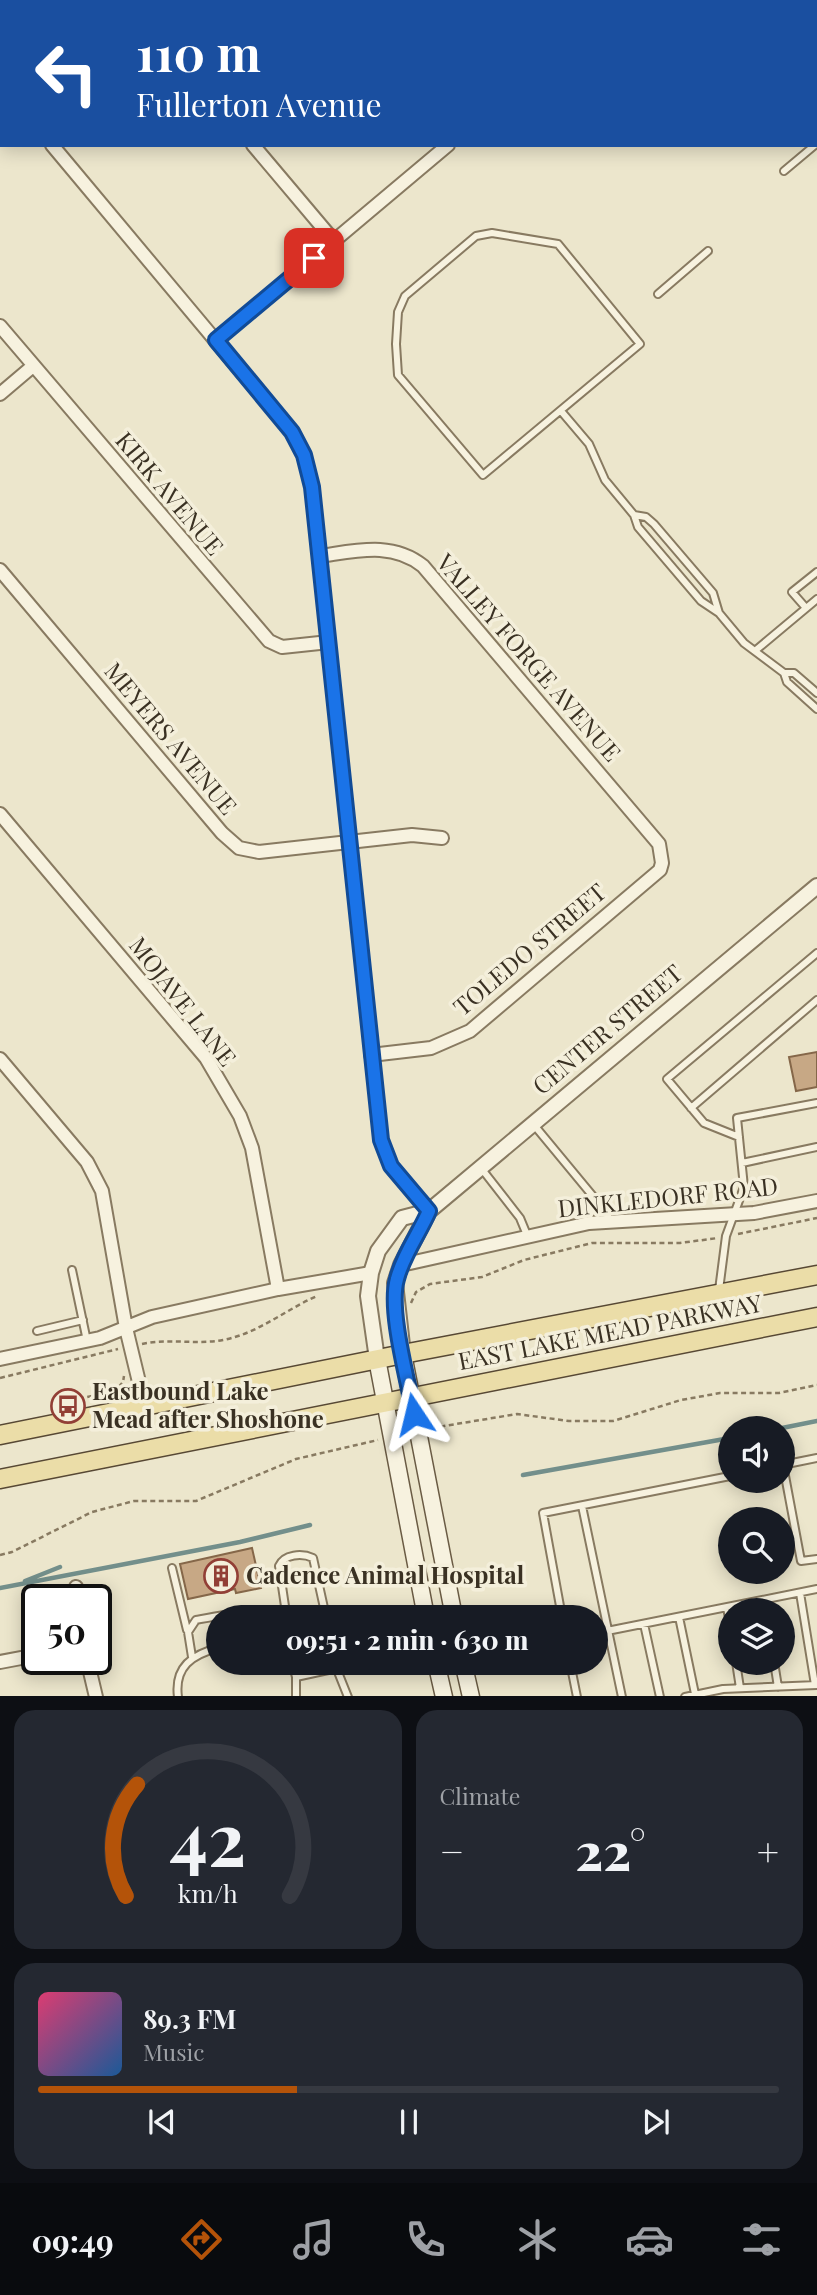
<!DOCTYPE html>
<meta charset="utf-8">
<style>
body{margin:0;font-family:"Playfair Display",serif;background:#242831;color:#f1f3f6;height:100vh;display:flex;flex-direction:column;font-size:26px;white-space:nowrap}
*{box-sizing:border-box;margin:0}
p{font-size:23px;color:#9ea1a6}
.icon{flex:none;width:38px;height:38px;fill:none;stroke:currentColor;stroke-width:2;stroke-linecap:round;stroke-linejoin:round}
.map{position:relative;height:1696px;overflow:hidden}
.sheet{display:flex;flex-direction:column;gap:14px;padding:14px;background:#0d0f14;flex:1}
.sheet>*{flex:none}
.guide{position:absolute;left:0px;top:0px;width:817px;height:147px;box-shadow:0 4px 18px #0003;background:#1a4fa0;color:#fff;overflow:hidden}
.buttons{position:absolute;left:718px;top:1416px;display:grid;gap:14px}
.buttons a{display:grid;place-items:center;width:77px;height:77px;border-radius:50%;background:#171b24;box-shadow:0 4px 18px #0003;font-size:35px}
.speed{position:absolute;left:21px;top:1584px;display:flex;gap:14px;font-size:35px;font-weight:700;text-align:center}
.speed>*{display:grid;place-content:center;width:91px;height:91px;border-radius:50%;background:#171b24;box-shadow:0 4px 18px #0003;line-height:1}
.speed .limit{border:4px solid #111;border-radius:10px;background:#fff;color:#111}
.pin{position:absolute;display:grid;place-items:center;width:60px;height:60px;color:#fff;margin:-30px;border-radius:14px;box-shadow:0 4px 10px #0006}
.me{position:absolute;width:77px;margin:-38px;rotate:350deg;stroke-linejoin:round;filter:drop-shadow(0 0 5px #0008)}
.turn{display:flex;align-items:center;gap:24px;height:147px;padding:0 21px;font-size:32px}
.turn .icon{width:91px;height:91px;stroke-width:2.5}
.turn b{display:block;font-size:49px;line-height:60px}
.big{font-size:52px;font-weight:800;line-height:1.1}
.sheet .card{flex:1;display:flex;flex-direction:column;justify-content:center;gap:10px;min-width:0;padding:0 24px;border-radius:21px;background:#242831}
.sheet .dial{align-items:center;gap:0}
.dial svg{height:182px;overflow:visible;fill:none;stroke:#363941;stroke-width:7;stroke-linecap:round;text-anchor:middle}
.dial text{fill:#f1f3f6;stroke:none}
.song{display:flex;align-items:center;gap:21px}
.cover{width:84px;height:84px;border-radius:10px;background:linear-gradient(135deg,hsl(340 70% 55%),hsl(210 70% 35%))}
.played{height:7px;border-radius:4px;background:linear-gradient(90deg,#b45309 35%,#363941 35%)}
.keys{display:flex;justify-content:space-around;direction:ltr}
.heat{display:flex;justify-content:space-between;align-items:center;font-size:38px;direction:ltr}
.sheet .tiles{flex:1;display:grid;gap:14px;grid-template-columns:1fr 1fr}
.card:last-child{grid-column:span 2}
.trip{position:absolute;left:206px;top:1605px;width:402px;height:70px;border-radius:35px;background:#171b24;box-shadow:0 4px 18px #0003;font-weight:800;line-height:70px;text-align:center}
.menu{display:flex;height:112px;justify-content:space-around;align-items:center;background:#090b0e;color:#9ea1a6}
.menu .icon{width:49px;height:49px}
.menu .selected{color:#b45309}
.menu b{font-size:32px;color:#f1f3f6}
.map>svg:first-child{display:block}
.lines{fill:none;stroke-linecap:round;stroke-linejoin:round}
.stream{stroke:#738f8b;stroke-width:4.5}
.building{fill:#c7a885;stroke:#856749;stroke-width:2}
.service-casing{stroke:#887a61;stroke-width:10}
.minor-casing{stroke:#887a61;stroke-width:16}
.tertiary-casing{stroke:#887a61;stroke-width:18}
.secondary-casing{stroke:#6a5b44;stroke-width:19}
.primary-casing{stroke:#574834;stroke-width:21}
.path{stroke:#887a61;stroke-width:2.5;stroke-dasharray:5 3.5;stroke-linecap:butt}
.service{stroke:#f7f2df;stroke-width:6}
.minor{stroke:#f7f2df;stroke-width:12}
.tertiary{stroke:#f7f2df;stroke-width:14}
.secondary{stroke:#f7f2df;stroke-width:16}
.primary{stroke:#ebdda8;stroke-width:18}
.route-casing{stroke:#114b97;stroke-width:18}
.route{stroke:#1a73e8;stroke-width:12}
.labels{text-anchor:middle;stroke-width:7;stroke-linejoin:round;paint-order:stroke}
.street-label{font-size:24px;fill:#3a3123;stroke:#f4efdb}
.poi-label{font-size:24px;font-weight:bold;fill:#3a3123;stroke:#f4efdb;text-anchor:start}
</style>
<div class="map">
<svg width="817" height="1697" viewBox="0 0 817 1697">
<rect width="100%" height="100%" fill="#ece6cc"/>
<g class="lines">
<path class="stream" d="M782 1428 817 1421
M523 1475 730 1438
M25 1581 60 1567
M0 1588 240 1542 310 1525"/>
</g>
<path class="building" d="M817 1052V1087L796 1091 789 1057Z
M252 1548 261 1588 236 1593 235 1589 188 1599 180 1564Z"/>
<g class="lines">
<g class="service-casing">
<path id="service" d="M784 171 815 145
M492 233 558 244 640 344 483 475 398 375 396 344 398 312 405 296 476 236Z
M658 294 708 251
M561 411 589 444 605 480 634 515
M806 608 792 592 817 572
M719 613 713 593 654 524 646 517 634 515 638 527 701 601 719 613 744 643 784 673
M756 650 817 599
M817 693 794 673H784L787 682 817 709
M691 1108 817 1000
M534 1125 606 1212 611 1222
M739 1137 704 1123 667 1079 817 953
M742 1163 817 1147
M481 1168 520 1218 527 1235
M72 1270 87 1341
M719 1290 726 1236 744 1187 737 1118 817 1103
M37 1331 83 1320
M782 1465 817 1458
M783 1465 801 1561 817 1559
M582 1506 622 1697
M172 1568 187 1630
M800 1593 815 1685
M727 1608 730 1623
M291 1617 286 1613 279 1566C284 1554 302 1553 313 1558L326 1617
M562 1617 543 1513 730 1476
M679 1617 695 1694
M644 1624 660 1697
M597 1633 817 1589
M192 1657 188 1632 196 1620C227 1614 255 1608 286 1613
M292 1662 296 1677 365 1662
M334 1662 348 1697
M570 1662 577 1697
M736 1662 740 1688
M774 1662 778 1687
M296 1677V1697
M178 1697C174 1667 192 1654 219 1648
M685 1697 723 1689 817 1685"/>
</g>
<g class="minor-casing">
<path id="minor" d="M131 0 133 2
M330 0 331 2
M529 0 531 2
M739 2 741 0
M0 84 2 86
M52 145 292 432 304 455 312 487 381 1140 391 1166 429 1211
M253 145 334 241
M0 326 269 641 282 647 329 642
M216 340 448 145
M0 394 33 366
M320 556C356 551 392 541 423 566L659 844 662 863 660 870 470 1031 431 1048 371 1055
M0 570 222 833 239 848 259 852 412 835 442 838
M0 814 206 1058 240 1116 252 1148 278 1289
M0 1059 87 1162 102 1191 126 1328 145 1407
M401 1265 589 1223 754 1213 817 1201
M0 1359 100 1338 152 1317 278 1289 371 1273
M76 1587 78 1600
M87 1659 96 1697
M0 1662 37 1655"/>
</g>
<g class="tertiary-casing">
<path id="tertiary" d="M702 0 706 2
M726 0 727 2
M816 115 817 117
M403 1354 395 1283 401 1265 429 1211
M377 1359 368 1296 371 1273 378 1251 402 1218 429 1211 817 886"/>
</g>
<g class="secondary-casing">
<path id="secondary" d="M403 1354 454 1617
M377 1359 426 1617
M436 1662 444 1697
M463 1662 471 1697"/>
</g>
<g class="primary-casing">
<path id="primary" d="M0 1435 403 1354 817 1275
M0 1479 817 1317"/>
</g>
<path class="path" d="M738 1234 817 1218
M411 1303 416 1292 430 1284 482 1277 524 1260 592 1243H680L718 1238
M142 1344C169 1338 196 1345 223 1340 259 1333 285 1310 317 1296
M0 1378 118 1349
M54 1404 115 1391 123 1382 124 1376
M432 1428 517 1414 569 1421H613L681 1400 720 1393H779L817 1385
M0 1555 12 1552 92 1512 134 1501H196L296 1459 378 1440"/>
<use href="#service" class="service"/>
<use href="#minor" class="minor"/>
<use href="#tertiary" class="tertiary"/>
<use href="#secondary" class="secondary"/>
<use href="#primary" class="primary"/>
</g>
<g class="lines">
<g class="route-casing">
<path id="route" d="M314 258 216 340 292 432 304 455 312 487 381 1140 391 1166 429 1211C419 1234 403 1255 397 1279 388 1310 408 1380 414 1414"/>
</g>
<use href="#route" class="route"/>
</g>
<defs>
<g id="bus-ring" transform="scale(1.75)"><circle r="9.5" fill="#f4efdb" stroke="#923f36" stroke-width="1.5"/><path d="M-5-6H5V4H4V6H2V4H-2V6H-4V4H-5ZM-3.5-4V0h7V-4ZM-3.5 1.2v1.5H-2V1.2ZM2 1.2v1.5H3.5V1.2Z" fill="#923f36"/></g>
<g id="building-ring" transform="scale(1.75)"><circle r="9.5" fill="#f4efdb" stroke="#923f36" stroke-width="1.5"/><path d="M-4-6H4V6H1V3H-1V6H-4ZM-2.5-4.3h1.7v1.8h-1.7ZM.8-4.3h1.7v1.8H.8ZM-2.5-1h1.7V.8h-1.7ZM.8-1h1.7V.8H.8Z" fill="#923f36"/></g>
</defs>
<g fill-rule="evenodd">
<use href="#bus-ring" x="68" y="1406"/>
<use href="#building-ring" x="221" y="1576"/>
</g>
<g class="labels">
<g class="street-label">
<text transform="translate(169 494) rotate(50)" y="8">KIRK AVENUE</text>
<text transform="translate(528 658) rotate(49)" y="8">VALLEY FORGE AVENUE</text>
<text transform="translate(170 739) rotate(50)" y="8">MEYERS AVENUE</text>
<text transform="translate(530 950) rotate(-40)" y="8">TOLEDO STREET</text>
<text transform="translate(182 1002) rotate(52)" y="8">MOJAVE LANE</text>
<text transform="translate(608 1030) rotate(-40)" y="8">CENTER STREET</text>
<text transform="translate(668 1198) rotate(-6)" y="8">DINKLEDORF ROAD</text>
<text transform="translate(610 1333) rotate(-11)" y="8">EAST LAKE MEAD PARKWAY</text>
</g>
<g class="poi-label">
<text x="92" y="1400">Eastbound Lake<tspan x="92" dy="28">Mead after Shoshone</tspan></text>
<text x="246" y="1584">Cadence Animal Hospital</text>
</g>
</g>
</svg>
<div class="buttons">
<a><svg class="icon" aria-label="sound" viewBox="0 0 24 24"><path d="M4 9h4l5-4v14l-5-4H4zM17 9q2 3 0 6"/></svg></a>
<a><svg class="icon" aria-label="search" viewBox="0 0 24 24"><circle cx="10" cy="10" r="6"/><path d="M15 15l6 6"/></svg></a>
<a><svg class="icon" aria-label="layers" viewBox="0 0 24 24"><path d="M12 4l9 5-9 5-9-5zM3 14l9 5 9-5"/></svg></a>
</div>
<div class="speed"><div class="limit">50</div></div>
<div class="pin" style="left:314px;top:258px;background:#d93025"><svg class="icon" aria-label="arrive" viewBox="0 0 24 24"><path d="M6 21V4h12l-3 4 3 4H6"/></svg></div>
<svg class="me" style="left:414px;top:1414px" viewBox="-20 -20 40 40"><path d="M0-17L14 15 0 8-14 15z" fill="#1a73e8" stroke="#fff" stroke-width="4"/></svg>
<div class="trip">09:51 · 2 min · 630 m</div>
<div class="guide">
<div class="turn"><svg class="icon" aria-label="left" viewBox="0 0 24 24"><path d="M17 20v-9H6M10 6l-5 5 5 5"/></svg><div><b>110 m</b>Fullerton Avenue</div></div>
</div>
</div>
<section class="sheet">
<div class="tiles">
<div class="card dial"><svg viewBox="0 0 100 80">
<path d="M14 69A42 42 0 1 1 86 69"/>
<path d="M14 69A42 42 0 0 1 19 20" stroke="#b45309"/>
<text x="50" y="56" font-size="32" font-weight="700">42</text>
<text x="50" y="72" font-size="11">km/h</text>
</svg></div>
<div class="card"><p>Climate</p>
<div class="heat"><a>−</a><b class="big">22°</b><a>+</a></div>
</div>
<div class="card">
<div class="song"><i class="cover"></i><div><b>89.3 FM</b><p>Music</p></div></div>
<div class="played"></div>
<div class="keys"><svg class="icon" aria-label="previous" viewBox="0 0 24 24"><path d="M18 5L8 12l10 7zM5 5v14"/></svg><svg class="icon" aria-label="pause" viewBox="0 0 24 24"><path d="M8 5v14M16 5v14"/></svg><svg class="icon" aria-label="next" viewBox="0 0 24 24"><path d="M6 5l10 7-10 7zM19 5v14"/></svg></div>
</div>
</div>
</section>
<nav class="menu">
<b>09:49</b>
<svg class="icon selected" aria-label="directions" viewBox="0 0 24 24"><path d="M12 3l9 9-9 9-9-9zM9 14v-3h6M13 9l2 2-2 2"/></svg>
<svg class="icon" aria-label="music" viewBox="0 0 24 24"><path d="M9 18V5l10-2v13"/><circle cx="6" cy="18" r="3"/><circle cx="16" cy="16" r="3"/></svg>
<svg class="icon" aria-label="phone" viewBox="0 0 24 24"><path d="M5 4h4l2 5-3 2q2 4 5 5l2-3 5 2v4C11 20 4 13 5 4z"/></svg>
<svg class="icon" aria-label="climate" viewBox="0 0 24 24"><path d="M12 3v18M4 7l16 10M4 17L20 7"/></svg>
<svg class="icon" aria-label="car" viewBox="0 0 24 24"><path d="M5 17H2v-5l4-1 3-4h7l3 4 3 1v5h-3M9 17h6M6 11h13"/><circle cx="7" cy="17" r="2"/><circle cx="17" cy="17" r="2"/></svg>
<svg class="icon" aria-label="filters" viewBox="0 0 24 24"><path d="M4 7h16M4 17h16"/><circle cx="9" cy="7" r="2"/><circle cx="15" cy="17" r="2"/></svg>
</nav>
